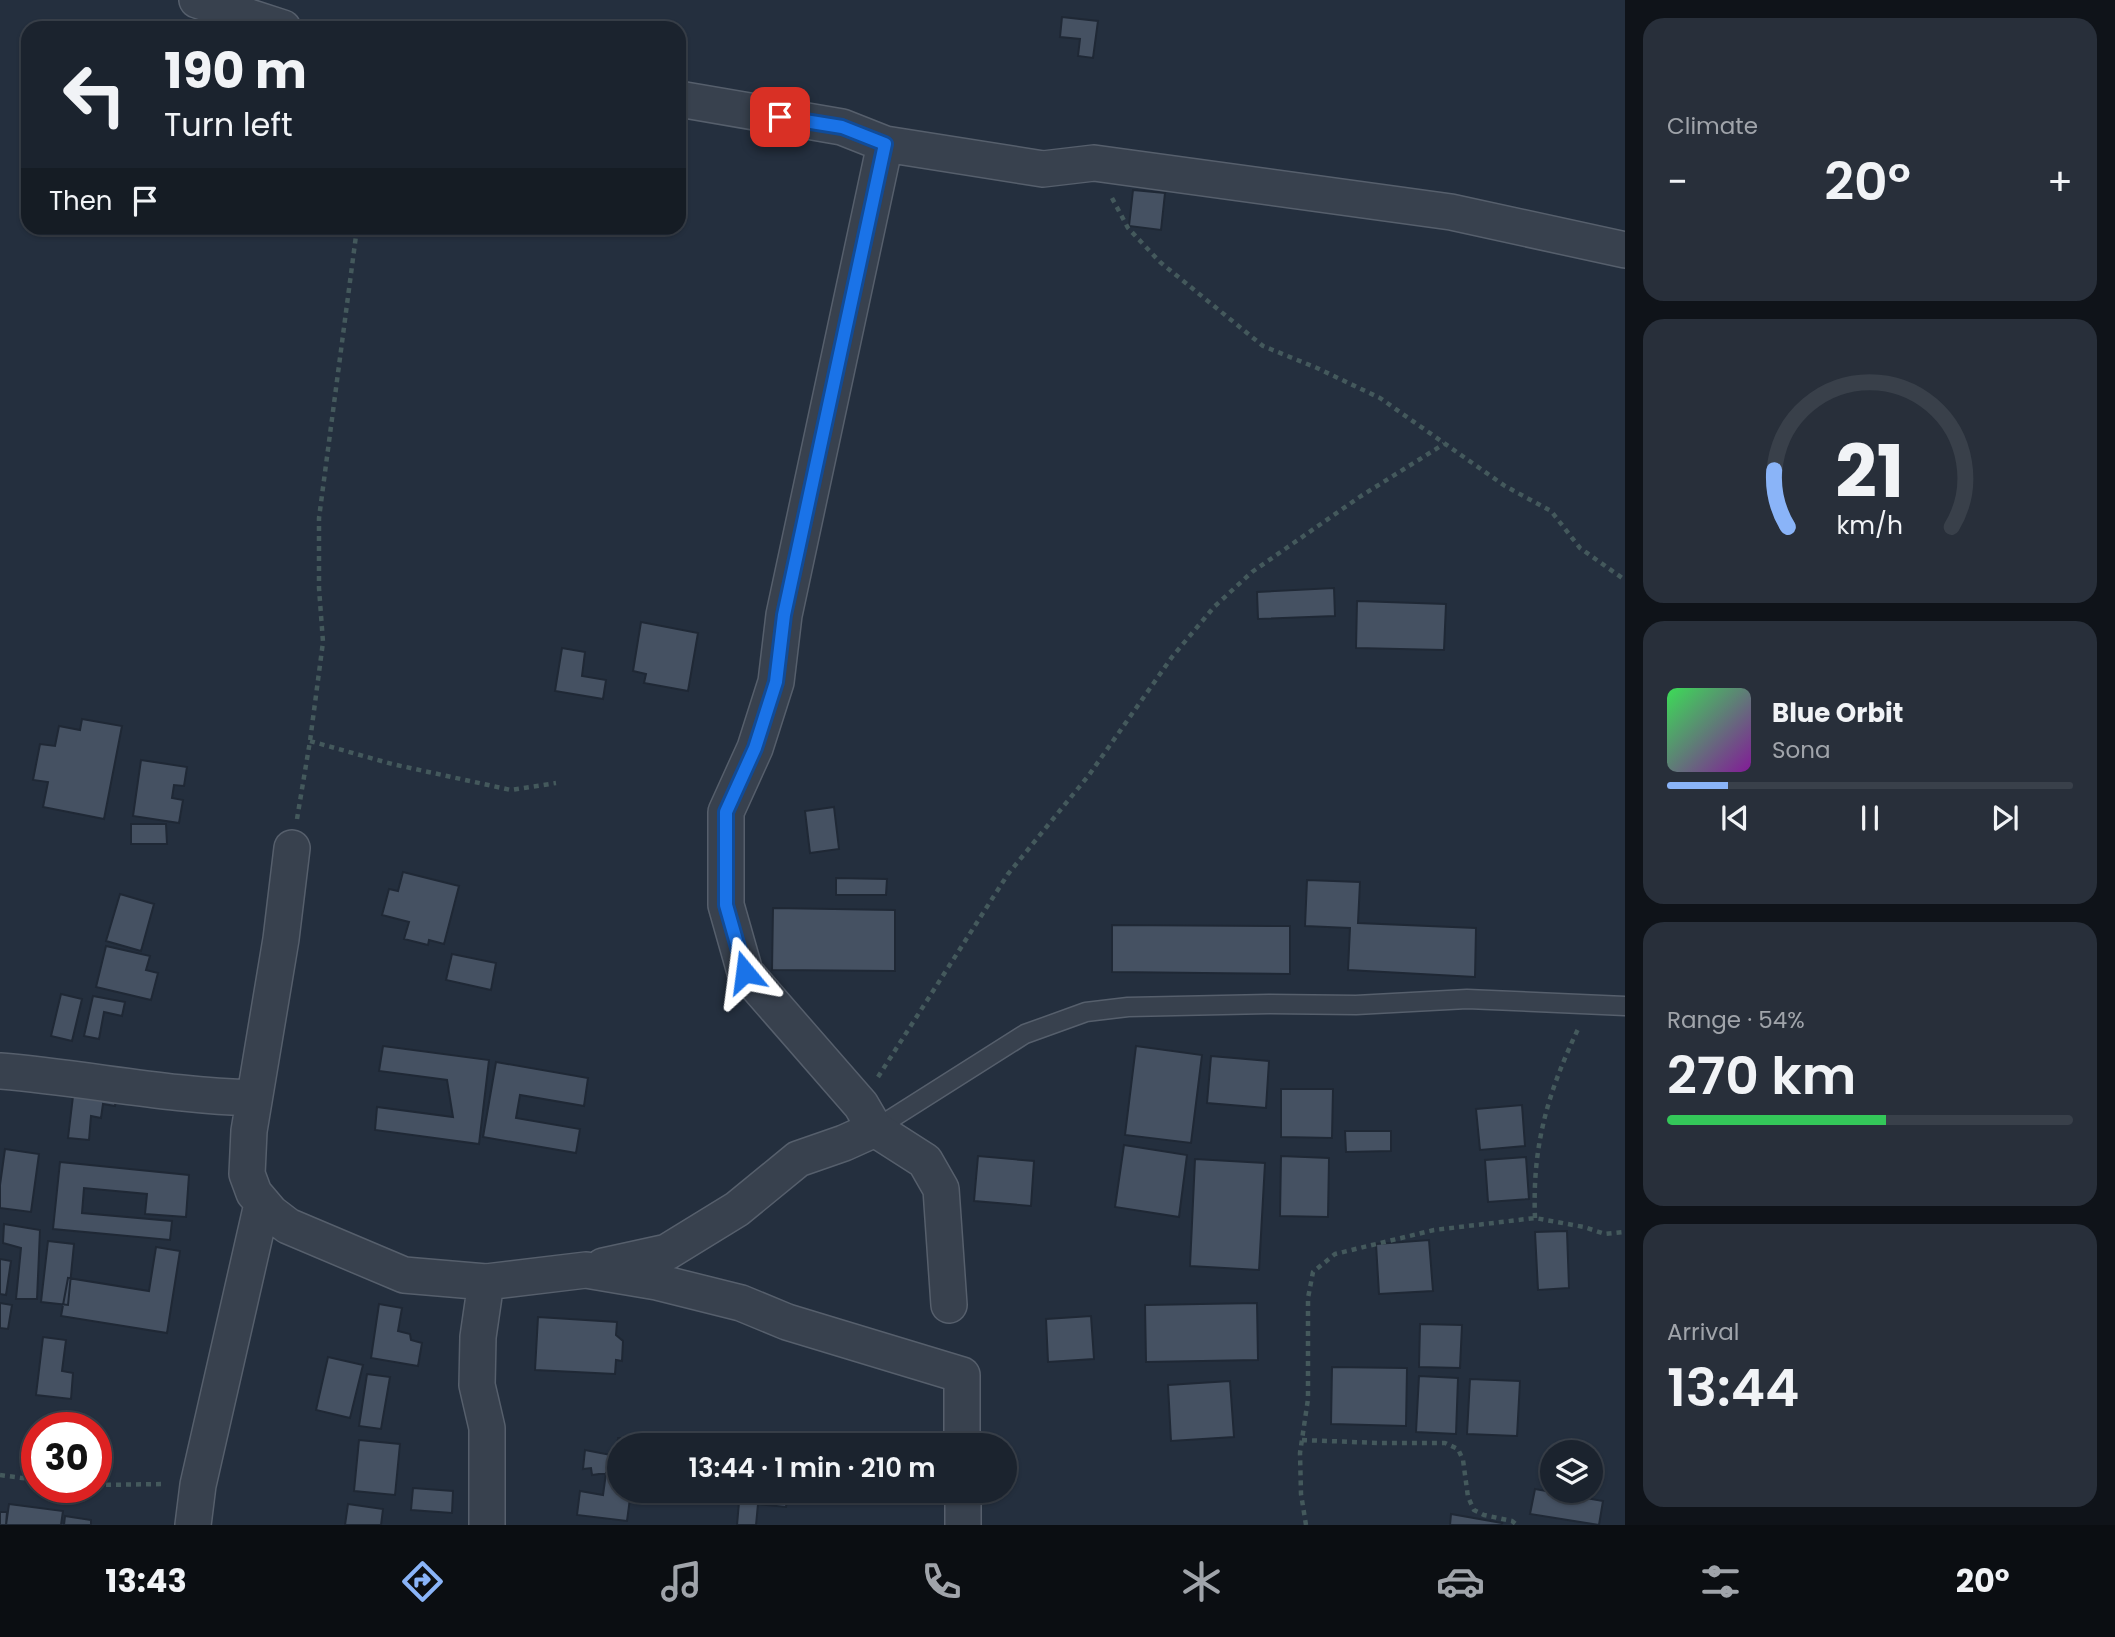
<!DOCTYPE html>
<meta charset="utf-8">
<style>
body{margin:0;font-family:Poppins,sans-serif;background:#282f3a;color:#f1f3f6;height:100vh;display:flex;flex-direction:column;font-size:26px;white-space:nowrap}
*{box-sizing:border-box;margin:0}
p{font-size:23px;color:#a0a4aa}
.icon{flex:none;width:38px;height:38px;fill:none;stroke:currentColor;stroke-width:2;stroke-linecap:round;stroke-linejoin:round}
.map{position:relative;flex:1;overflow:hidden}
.sheet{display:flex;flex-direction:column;gap:18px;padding:18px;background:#0f1319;width:490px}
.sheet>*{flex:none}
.guide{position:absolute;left:21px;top:21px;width:665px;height:214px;border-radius:21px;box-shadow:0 2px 5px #0004,0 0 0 2px #39404a;background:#1b232e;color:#f1f3f6;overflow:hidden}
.controls{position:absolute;left:1540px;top:1440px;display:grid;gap:14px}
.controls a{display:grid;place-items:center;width:63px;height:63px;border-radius:50%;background:#1b232e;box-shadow:0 2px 5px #0004,0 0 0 2px #39404a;font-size:35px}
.speed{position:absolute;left:21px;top:1412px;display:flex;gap:14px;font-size:35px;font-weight:700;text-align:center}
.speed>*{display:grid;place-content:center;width:91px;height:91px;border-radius:50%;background:#1b232e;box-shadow:0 2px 5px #0004,0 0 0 2px #39404a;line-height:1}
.speed .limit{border:10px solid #d22;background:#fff;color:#111}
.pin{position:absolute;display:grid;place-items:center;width:60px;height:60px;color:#fff;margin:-30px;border-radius:14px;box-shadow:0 4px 10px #0006}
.me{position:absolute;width:77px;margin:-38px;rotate:344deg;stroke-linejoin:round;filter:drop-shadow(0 0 5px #0008)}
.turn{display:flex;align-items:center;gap:24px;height:147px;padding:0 28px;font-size:32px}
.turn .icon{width:91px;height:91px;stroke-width:2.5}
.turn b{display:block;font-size:49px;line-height:60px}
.then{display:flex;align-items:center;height:66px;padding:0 28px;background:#0003;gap:14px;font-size:26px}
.big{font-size:52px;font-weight:600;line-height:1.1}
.sheet .widget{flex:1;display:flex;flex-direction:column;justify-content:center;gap:10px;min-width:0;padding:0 24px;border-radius:21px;background:#282f3a}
.sheet .dial{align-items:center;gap:0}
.dial svg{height:182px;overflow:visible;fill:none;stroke:#39404a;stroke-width:7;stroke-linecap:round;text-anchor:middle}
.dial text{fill:#f1f3f6;stroke:none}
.song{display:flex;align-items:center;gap:21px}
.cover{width:84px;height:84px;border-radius:10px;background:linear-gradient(135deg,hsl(130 70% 55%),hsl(290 70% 35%))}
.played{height:7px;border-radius:4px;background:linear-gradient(90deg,#8ab4f8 15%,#39404a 15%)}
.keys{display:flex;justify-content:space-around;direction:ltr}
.heat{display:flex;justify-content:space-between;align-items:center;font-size:38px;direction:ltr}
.charge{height:10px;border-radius:5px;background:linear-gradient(90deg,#34c759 54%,#39404a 0)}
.trip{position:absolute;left:607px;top:1433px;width:410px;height:70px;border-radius:35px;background:#1b232e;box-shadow:0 2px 5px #0004,0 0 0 2px #39404a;font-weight:600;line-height:70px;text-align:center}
.menu{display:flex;height:112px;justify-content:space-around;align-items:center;background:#0b0e12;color:#a0a4aa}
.menu .icon{width:49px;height:49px}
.menu .current{color:#8ab4f8}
.menu b{font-size:32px;color:#f1f3f6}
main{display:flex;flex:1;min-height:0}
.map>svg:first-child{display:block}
.building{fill:#455162;stroke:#1f2835;stroke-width:2}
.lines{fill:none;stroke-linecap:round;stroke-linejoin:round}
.service-casing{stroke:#565f6c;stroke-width:21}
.minor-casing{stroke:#565f6c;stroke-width:38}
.path{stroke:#44595c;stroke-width:4.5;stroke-dasharray:5 5;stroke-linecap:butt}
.service{stroke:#38414e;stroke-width:18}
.minor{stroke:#38414e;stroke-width:35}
.route-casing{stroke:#114b97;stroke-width:18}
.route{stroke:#1a73e8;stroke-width:12}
</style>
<main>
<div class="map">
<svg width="1625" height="1525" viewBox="0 0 1625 1525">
<rect width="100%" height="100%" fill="#242f3e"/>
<path class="building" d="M1062 17 1098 21 1093 58 1078 56 1080 39 1060 37Z
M1133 190 1165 193 1161 230 1129 226Z
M1334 588 1335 616 1258 619 1257 592Z
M1357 601 1446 604 1444 650 1356 648Z
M641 622 698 633 688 691 644 683 646 674 633 671Z
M562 648 585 652 582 676 606 680 603 699 555 691Z
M82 719 122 726 104 819 43 807 48 782 33 780 40 744 55 746 59 726 80 730Z
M141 760 187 767 184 786 174 785 172 798 183 800 179 823 133 816Z
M834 807 839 849 810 853 805 811Z
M131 824H166L167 844H131Z
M403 872 459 886 444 944 429 940 428 945 404 939 409 922 382 915 389 889 398 891Z
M836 878 887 879 886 895H836Z
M1307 880 1360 882 1358 923 1476 928 1475 977 1348 970 1350 928 1305 926Z
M120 894 154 904 141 951 106 941Z
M773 908 895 910V971L772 970Z
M1112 925 1290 926V974L1112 972Z
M106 946 150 956 146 970 158 973 151 1000 96 987Z
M452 954 496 963 491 990 446 980Z
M61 994 82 999 72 1041 51 1036Z
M93 996 125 1002 122 1016 104 1012 99 1039 84 1036Z
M383 1046 489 1060 479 1144 375 1130 377 1107 453 1117 447 1080 379 1071Z
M1136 1046 1202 1055 1191 1143 1125 1135Z
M1211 1056 1269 1061 1266 1108 1207 1103Z
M496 1062 588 1078 584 1106 520 1095 516 1118 580 1129 576 1153 483 1137Z
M74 1088 117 1093 115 1106 103 1104 101 1118 91 1116 89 1140 68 1138Z
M1281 1089H1333L1332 1138 1281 1137Z
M1522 1105 1525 1146 1480 1150 1476 1109Z
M1345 1131H1391V1151L1346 1152Z
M1124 1145 1187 1155 1179 1217 1115 1207Z
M5 1149 39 1154 31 1212 0 1208V1185Z
M978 1156 1034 1161 1031 1206 974 1201Z
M1281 1156 1329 1158 1328 1217 1280 1216Z
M1526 1157 1529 1199 1488 1202 1485 1160Z
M1195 1159 1265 1163 1259 1270 1190 1266Z
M60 1162 189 1175 186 1217 145 1214 147 1194 84 1188 82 1213 172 1221 170 1240 53 1229Z
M4 1224 40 1230 37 1299H16L21 1248 3 1243Z
M1567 1231 1569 1288 1538 1290 1535 1232Z
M1429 1240 1433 1291 1379 1294 1376 1244Z
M48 1241 74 1244 68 1305 41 1302Z
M156 1247 180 1251 167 1333 61 1316 68 1278 149 1291Z
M0 1259 11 1261 6 1295 0 1294Z
M0 1303 12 1305 8 1329 0 1328Z
M1257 1303 1258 1360 1146 1362 1145 1305Z
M379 1304 402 1308 398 1331 410 1334 411 1340 422 1343 418 1366 371 1358Z
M1091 1316 1094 1359 1048 1362 1046 1319Z
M538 1317 617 1322 616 1335 623 1341 622 1361 616 1360 615 1374 535 1370Z
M1420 1324 1462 1325 1460 1368 1419 1367Z
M43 1337 66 1340 62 1371 73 1373 71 1399 36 1395Z
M328 1357 363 1365 350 1418 316 1410Z
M1332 1367 1407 1368 1406 1426 1331 1424Z
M367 1374 390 1377 381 1429 359 1426Z
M1419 1376 1458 1378 1456 1434 1416 1432Z
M1470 1379 1520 1381 1517 1436 1467 1434Z
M1230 1381 1234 1437 1171 1441 1168 1385Z
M618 1438 644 1439 643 1446H620V1472H616Z
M359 1440 400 1444 395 1495 354 1491Z
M585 1450 616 1456 613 1472 592 1475 591 1468 583 1469Z
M606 1473 620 1475V1491H631L627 1521 577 1515 580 1491 603 1495Z
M413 1488 453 1491 452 1513 411 1510Z
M1535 1489 1603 1501 1599 1525 1530 1514Z
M740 1491H788L786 1507 758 1504 756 1525H737Z
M9 1504 63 1511 61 1525H6Z
M348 1504 383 1509 381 1525H345Z
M0 1512H7L6 1525H0Z
M1451 1514 1502 1523 1501 1525H1450Z
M65 1516 91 1520V1525H64Z"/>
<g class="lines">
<g class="service-casing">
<path id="service" d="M875 1129 1025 1034 1086 1012 1128 1007 1269 1004 1356 1005 1467 999 1625 1006"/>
</g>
<g class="minor-casing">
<path id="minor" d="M197 0 283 28
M679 99 842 127 885 144 1043 169 1094 163 1451 212 1625 250
M885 144 784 615 776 682 755 748 726 812V905L745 972 861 1105 875 1129 925 1161 941 1189 949 1305
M292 848 281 939 249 1131 247 1174 254 1193 271 1213 288 1226 404 1275 486 1282 586 1270 657 1282 741 1303 787 1322 962 1375V1446
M0 1071C85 1078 169 1096 254 1098
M603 1266 667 1252 737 1209 798 1159 844 1143 875 1129
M486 1282 478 1337 477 1385 487 1428V1525
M963 1491V1525
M193 1525 198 1485 262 1204"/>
</g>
<path class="path" d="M1112 198 1128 228 1160 262 1263 346 1317 368 1380 398 1505 486 1551 511 1580 548 1625 580
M310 741 392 764 511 790 556 783
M297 819 310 741 323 642 319 588V518L357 228
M878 1077 1008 874 1089 775 1172 657 1214 607 1252 572 1361 496 1444 444
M1535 1218C1532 1145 1548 1092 1579 1027
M1302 1440 1379 1443H1445L1458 1449 1463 1460 1468 1497 1474 1510 1484 1515 1512 1521 1517 1525
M0 1475 37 1480
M96 1485 166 1484
M1306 1525 1301 1494 1300 1453 1308 1399V1298L1313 1272 1335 1254 1434 1230 1535 1218 1584 1227 1605 1234 1625 1232"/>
<use href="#service" class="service"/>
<use href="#minor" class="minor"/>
</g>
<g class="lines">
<g class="route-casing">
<path id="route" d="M745 972 726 905V812L755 748 776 682 784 615 885 144 842 127 780 117"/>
</g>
<use href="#route" class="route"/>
</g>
</svg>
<div class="controls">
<a><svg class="icon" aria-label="layers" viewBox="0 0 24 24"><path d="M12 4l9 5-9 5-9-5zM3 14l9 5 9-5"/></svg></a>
</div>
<div class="speed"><div class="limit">30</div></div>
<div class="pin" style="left:780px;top:117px;background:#d93025"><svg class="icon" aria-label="arrive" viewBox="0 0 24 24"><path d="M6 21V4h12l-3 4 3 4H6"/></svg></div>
<svg class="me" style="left:745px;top:972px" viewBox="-20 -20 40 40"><path d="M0-17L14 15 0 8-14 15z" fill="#1a73e8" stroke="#fff" stroke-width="4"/></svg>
<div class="trip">13:44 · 1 min · 210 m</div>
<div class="guide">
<div class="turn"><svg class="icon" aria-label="left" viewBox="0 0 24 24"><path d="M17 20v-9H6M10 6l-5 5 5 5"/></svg><div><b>190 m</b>Turn left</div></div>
<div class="then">Then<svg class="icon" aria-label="arrive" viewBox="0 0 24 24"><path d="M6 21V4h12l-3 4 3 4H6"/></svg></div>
</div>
</div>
<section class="sheet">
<div class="widget"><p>Climate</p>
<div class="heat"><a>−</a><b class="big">20°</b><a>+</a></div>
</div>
<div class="widget dial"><svg viewBox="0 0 100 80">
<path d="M14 69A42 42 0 1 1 86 69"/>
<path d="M14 69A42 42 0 0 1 8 44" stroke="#8ab4f8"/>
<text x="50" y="56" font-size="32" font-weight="700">21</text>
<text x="50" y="72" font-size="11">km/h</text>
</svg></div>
<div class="widget">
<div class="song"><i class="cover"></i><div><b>Blue Orbit</b><p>Sona</p></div></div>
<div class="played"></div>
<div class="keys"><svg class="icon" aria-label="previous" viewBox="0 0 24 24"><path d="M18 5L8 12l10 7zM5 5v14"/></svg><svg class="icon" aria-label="pause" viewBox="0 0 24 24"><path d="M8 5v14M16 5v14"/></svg><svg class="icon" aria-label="next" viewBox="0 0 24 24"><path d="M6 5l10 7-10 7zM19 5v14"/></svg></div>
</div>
<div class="widget"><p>Range · 54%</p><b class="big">270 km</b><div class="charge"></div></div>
<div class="widget"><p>Arrival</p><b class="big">13:44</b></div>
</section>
</main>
<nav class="menu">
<b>13:43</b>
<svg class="icon current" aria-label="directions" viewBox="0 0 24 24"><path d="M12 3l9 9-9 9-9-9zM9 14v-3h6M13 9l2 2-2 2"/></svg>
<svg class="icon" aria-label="music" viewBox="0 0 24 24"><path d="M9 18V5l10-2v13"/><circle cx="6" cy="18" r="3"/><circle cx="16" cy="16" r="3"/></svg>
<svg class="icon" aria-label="phone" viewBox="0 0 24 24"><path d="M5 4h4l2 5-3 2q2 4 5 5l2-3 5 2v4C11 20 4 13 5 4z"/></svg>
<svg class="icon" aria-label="climate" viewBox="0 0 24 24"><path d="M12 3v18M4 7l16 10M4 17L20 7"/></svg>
<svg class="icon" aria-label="car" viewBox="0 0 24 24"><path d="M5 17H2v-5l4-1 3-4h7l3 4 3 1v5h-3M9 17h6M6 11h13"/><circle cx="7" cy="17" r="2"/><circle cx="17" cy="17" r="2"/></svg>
<svg class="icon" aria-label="filters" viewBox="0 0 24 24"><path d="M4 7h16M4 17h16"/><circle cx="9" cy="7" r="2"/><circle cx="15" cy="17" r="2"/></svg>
<b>20°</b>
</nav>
